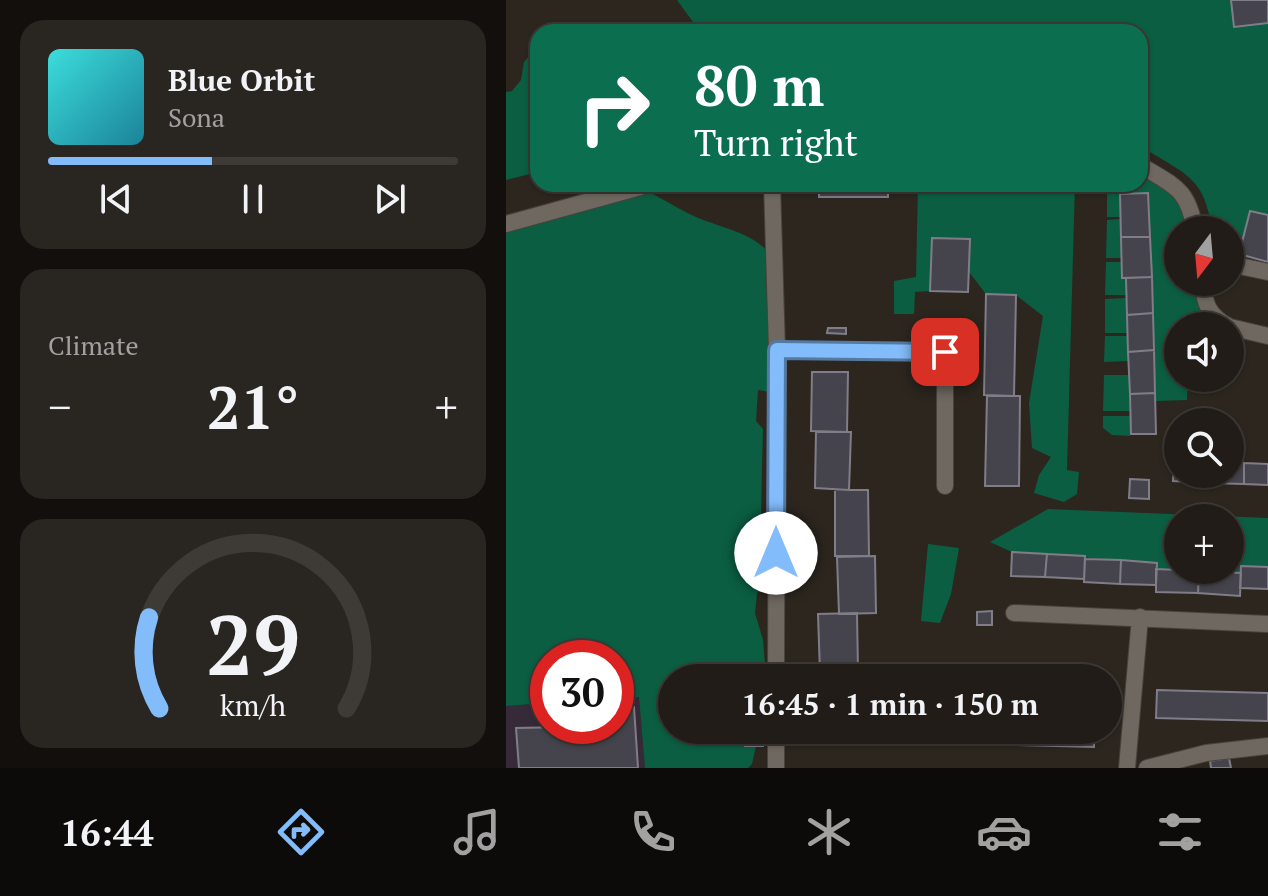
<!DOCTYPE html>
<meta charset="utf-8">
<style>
body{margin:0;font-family:"PT Serif",serif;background:#292520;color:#f1f3f6;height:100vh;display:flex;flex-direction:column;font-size:30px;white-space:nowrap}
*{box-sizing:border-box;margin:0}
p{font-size:26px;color:#a2a1a1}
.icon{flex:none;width:44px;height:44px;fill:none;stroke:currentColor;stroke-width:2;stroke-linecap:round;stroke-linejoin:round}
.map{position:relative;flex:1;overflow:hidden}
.sheet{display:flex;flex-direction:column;gap:20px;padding:20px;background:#120f0d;width:506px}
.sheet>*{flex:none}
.banner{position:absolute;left:24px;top:24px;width:618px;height:168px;border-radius:24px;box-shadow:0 2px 6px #0004,0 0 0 2px #3e3a36;background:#0b6e4f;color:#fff;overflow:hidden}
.needle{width:52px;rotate:196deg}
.controls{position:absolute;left:658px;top:216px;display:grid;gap:16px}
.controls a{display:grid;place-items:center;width:80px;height:80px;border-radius:50%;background:#211c17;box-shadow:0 2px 6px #0004,0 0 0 2px #3e3a36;font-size:40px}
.speed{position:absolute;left:24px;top:640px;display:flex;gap:16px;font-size:40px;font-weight:700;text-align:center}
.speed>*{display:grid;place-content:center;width:104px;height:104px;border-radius:50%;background:#211c17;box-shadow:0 2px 6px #0004,0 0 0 2px #3e3a36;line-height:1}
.speed .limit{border:12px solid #d22;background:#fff;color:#111}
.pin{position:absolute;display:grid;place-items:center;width:68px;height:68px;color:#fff;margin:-34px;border-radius:16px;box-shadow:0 4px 12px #0006}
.me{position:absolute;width:88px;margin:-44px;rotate:0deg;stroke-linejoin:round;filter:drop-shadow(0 0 6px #0008)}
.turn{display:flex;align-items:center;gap:28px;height:168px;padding:0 32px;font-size:36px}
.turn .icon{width:104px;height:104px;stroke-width:2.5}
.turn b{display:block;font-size:56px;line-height:68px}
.big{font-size:60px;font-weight:600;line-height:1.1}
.sheet .widget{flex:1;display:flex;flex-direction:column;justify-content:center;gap:12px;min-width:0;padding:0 28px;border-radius:24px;background:#292520}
.sheet .dial{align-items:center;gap:0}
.dial svg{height:208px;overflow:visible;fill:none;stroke:#3e3a36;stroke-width:7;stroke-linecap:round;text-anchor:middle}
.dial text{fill:#f1f3f6;stroke:none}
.song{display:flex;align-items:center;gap:24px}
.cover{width:96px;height:96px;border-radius:12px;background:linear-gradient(135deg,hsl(180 70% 55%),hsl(190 70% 35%))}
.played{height:8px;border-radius:4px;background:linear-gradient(90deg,#82bcfa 40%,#3e3a36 40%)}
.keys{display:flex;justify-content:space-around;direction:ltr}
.heat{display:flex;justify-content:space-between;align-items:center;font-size:44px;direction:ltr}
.trip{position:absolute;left:152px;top:664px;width:464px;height:80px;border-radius:40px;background:#211c17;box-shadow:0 2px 6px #0004,0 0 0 2px #3e3a36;font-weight:600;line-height:80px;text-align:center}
.menu{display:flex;height:128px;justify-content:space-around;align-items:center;background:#0d0b09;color:#a2a1a1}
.menu .icon{width:56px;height:56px}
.menu .selected{color:#82bcfa}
.menu b{font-size:36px;color:#f1f3f6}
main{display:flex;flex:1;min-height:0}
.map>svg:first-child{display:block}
.commercial{fill:#372a38}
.green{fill:#0b5e42;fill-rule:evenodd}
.building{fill:#45434c;stroke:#807d88;stroke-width:2}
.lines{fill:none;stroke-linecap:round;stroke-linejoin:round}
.minor-casing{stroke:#48423c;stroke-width:18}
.minor{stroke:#6f6860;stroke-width:16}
.route-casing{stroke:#547aa2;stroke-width:20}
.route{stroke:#82bcfa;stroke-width:14}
</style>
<main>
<section class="sheet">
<div class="widget">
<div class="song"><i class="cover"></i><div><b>Blue Orbit</b><p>Sona</p></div></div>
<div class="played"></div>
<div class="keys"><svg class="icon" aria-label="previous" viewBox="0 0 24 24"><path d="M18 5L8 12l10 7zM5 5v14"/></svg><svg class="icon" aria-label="pause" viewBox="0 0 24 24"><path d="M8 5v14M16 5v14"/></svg><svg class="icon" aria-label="next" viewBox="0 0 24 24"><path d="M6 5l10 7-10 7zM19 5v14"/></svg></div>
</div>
<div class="widget"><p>Climate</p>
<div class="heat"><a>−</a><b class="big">21°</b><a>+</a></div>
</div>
<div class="widget dial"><svg viewBox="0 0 100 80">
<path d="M14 69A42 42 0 1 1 86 69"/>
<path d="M14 69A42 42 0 0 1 10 34" stroke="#82bcfa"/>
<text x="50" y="56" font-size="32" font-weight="700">29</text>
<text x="50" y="72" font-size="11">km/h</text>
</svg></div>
</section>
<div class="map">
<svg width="762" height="768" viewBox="0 0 762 768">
<rect width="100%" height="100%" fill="#2c261f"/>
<path class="commercial" d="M133 696 139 768H0V706L42 703V726H110V698Z"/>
<path class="green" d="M171 0H725L728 27 762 23V215L744 211 731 260 724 257V230H706C699 181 684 176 644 152L634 157V32H187V22Z
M66 22 79 25 87 32H40Z
M32 46V172L0 180V92L6 91 15 80 18 62Z
M634 173 670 190 686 230H672V282H694L707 320 703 326H672V378H682L681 400 650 401 642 194H615V217H601V184H634Z
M412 184H569L561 470 573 472 571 494 558 502 528 493 533 475 545 457 526 448 523 403 537 316 510 295 480 294 463 272V239L426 238 424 291 409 292 408 314H388V281L410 277Z
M132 187C153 196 170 208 190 217 215 228 246 232 264 254L263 392 252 390 250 421 257 429 255 511 262 562 257 583 251 594 249 613 257 640 260 678H166V730H239V746H250L246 764 242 768H139L133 697 110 698V658H42V703L0 706V224Z
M615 219V258H600L601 220Z
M600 262H615L616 277 620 278V295H599Z
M620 298 622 333H599V299Z
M599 336H622L623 361 598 362Z
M598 375H623L624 411H597Z
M597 416H624V436L606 435 597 428Z
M542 509 762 518V567L735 566V573L650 569V563L506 552 484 542ZM672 518H724V570H672Z
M422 544 453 548 445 594 434 623 415 621Z"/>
<path class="building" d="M725 0H762V23L728 27Z
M313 184H382V197H313Z
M642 193 644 237H615L614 194Z
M744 211 762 215V262L733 254Z
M615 237H644L646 277 616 278Z
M426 238 464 239 462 292 424 291Z
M646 277 647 313 621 315 620 278Z
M480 294 510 295 508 396 478 395Z
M647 313 648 350 622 352 621 315Z
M322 328H340V334L321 333Z
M648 350 649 393 624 394 622 352Z
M306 372H342L341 432 305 431Z
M649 393 650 434H625L624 394Z
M481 396H514L513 486H479Z
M310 432H345L343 490 309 488Z
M668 461H672V474H702L701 483 667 481Z
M724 462 738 463V484L701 483 702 474H724Z
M738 463 762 464V485L738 484Z
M624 479 643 480V499L623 498Z
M329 490H362L363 556H329Z
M506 552 541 554 539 577 505 576Z
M541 554 579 556 578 579 539 577Z
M369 556 370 613 333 614 331 557Z
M579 559 615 560 614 584 578 582Z
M615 560 651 563 650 585 614 584Z
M735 566 762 567V589L734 588Z
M650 569 693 571 692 593 650 592Z
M693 571 735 573 734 596 692 593Z
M486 611V625H471V612Z
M351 613 352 672 314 673 312 614Z
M352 672V678H316V673Z
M651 690 762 693V721L650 718Z
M128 707 132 768H13L10 728 110 726V708Z
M239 730H257V746H239Z
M318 730H354V732L318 733Z
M441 730H588V747L441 743Z
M723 758 725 768H705L704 761Z"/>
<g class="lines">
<g class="minor-casing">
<path id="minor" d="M634 165C668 186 682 188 689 230
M266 184 271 350 270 678
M0 224 145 184
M724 264 762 272
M696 282C699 304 702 315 722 326
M724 327 762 336
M271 350 439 352V486
M508 613 762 624
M270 768V730
M621 768 634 617
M641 768 700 753 762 746"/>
</g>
<use href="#minor" class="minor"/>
</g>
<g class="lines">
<g class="route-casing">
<path id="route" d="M270 553 271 350 439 352"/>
</g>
<use href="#route" class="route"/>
</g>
</svg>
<div class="controls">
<a><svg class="needle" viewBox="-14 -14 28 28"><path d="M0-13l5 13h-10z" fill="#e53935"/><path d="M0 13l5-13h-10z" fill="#a2a1a1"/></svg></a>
<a><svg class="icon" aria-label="sound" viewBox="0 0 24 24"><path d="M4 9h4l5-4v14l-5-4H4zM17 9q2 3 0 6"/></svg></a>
<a><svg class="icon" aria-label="search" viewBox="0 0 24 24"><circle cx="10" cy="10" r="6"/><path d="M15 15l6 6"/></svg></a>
<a>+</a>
</div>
<div class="speed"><div class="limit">30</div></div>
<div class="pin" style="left:439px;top:352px;background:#d93025"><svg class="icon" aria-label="arrive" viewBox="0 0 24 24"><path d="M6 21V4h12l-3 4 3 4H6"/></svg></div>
<svg class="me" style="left:270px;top:553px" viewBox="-20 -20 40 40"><circle r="19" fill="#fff"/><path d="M0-13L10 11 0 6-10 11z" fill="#82bcfa"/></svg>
<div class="trip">16:45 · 1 min · 150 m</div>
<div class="banner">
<div class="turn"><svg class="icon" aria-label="right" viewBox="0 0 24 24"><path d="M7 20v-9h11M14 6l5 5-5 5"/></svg><div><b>80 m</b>Turn right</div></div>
</div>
</div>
</main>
<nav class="menu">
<b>16:44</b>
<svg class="icon selected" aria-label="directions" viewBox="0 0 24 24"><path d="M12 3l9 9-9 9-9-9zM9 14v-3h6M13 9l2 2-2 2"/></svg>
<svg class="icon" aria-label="music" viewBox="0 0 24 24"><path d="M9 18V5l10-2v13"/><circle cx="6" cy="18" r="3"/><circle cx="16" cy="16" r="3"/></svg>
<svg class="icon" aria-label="phone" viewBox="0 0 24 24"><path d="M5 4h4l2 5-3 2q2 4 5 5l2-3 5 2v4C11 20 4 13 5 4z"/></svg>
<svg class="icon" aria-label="climate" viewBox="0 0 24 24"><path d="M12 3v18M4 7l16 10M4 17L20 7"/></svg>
<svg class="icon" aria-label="car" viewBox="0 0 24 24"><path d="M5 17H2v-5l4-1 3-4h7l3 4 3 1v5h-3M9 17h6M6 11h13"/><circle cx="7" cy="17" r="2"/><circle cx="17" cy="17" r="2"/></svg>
<svg class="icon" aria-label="filters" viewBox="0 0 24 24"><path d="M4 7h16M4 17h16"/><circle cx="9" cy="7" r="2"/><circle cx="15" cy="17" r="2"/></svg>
</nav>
